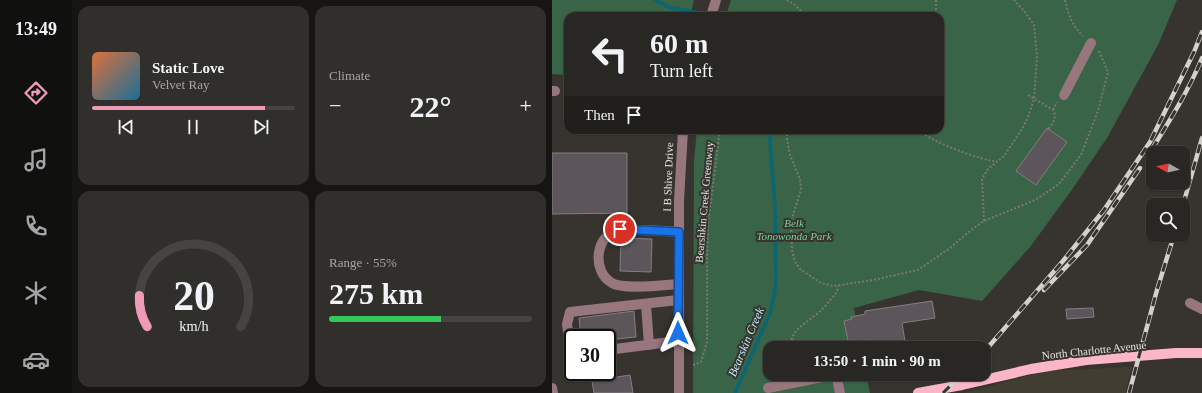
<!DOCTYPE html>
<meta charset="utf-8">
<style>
body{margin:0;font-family:Georgia,serif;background:#312f2b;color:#f1f3f6;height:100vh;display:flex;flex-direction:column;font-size:15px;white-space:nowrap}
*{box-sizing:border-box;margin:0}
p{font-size:13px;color:#a5a5a6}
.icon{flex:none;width:22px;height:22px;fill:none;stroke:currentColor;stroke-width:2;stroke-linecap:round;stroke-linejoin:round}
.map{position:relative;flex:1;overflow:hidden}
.drawer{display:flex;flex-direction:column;gap:6px;padding:6px;background:#171513;width:480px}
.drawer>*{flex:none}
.top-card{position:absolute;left:12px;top:12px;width:380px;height:122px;border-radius:12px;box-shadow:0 1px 3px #0004,0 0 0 1px #454441;background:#292723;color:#f1f3f6;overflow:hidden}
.needle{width:26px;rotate:278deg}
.controls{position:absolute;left:594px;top:146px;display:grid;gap:8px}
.controls a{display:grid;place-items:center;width:44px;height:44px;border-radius:8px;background:#292723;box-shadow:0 1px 3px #0004,0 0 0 1px #454441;font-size:20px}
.speed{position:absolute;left:12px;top:329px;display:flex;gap:8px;font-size:20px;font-weight:700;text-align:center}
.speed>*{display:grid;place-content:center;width:52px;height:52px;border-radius:50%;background:#292723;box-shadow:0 1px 3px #0004,0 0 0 1px #454441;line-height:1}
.speed .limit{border:2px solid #111;border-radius:6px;background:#fff;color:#111}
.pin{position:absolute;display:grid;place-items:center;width:34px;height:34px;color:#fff;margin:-17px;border:2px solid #fff;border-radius:50%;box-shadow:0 1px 4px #0007}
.me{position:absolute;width:44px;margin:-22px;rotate:0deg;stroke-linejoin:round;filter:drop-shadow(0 0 3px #0008)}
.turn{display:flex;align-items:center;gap:14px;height:84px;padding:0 20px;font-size:18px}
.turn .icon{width:52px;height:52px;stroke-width:2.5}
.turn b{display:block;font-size:28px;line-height:34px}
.then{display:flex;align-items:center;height:38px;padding:0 20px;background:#0003;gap:8px;font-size:15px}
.big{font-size:30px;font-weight:800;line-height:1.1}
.drawer .card{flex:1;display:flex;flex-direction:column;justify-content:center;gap:6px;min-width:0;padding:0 14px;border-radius:12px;background:#312f2b}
.drawer .dial{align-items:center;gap:0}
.dial svg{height:104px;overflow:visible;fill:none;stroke:#454441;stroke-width:7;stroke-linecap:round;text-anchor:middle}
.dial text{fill:#f1f3f6;stroke:none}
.song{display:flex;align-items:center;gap:12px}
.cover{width:48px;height:48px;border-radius:6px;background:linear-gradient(135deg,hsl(20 70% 55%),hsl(200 70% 35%))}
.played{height:4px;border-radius:2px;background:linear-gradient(90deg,#ef9ab7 85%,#454441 85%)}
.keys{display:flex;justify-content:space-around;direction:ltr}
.heat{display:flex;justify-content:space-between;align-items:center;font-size:22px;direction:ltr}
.charge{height:6px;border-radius:3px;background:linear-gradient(90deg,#34c759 55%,#454441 0)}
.drawer .tiles{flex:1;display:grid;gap:6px;grid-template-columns:repeat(2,1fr)}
.trip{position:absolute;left:211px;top:341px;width:228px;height:40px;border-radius:12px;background:#292723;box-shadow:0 1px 3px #0004,0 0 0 1px #454441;font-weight:800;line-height:40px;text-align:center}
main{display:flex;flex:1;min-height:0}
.dock{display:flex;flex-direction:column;width:72px;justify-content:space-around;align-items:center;background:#10100e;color:#a5a5a6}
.dock .icon{width:28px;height:28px}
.dock .on{color:#ef9ab7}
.dock b{font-size:18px;color:#f1f3f6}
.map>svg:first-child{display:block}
.built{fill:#423d32}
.green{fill:#396447}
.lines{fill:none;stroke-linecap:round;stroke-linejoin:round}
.stream{stroke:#0b6673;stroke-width:3.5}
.building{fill:#5c565b;stroke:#847e84}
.path{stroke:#7b7873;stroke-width:2;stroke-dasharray:2 2;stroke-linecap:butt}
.minor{stroke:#98767e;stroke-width:10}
.major{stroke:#fcb6c7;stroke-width:10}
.rail-casing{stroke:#d3d1cd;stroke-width:4.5}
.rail{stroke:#37342f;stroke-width:3;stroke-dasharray:9;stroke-linecap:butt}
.route-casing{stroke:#114b97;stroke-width:10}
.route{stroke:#1a73e8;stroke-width:7}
.labels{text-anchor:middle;stroke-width:4;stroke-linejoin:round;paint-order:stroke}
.street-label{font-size:11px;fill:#e6e4e0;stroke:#37342f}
.park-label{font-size:11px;font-style:italic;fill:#77d697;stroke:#37342f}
.water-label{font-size:12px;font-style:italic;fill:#bdeef7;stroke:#37342f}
</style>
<main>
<nav class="dock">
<b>13:49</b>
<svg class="icon on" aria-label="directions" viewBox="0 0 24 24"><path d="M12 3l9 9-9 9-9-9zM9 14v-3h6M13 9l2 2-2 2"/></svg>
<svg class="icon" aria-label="music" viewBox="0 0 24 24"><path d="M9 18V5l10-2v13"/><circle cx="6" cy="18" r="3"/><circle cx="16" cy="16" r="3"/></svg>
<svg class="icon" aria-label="phone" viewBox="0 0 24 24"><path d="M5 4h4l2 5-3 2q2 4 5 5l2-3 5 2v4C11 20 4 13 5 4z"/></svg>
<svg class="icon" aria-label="climate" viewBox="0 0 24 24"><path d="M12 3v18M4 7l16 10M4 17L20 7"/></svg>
<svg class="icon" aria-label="car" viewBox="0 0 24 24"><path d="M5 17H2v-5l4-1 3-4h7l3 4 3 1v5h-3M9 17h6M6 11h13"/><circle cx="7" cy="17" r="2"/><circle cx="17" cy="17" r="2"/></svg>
</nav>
<section class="drawer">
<div class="tiles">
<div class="card">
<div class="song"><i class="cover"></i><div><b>Static Love</b><p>Velvet Ray</p></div></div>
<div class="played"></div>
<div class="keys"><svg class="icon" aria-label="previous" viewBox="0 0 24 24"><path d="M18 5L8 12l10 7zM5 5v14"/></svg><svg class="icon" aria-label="pause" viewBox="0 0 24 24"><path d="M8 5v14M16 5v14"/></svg><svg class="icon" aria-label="next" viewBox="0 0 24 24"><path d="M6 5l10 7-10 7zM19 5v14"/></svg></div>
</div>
<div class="card"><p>Climate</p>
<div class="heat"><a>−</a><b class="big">22°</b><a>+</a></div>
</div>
<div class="card dial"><svg viewBox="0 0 100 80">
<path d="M14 69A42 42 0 1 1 86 69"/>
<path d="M14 69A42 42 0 0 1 8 45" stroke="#ef9ab7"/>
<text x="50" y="56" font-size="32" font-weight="700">20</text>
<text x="50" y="72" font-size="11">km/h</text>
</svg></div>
<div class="card"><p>Range · 55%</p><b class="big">275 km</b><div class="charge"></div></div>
</div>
</section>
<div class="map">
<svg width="650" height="393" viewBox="0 0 650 393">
<rect width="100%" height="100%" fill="#37342f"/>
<path class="built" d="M580 367 573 393H411L494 371Z"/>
<path class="green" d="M0 0H142L138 16H16V75L0 74Z
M179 0H625L606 45 555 138 519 191 478 247 430 301 367 290 302 308 309 348H218V374H314L318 393H141L142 160 145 130H388V16H174Z"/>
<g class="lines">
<path class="stream" d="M103 0 116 7 158 15
M183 393 219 311 224 284 223 205 217 130"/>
</g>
<path class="building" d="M495 128 515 142 484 185 464 171Z
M0 153H75V213L0 214Z
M69 238 100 239 99 272 68 271Z
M380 301 383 318 350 323 354 348H318L317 340 297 345 292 321 300 319 299 317 313 314V311Z
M541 308 542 317 515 319 514 309Z
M82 311 84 337 55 340V338H29L27 318Z
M78 375 81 393H42L40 381Z"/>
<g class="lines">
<path class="path" d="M235 0 243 5 254 16
M384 0V16
M513 0C516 13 520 26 531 36
M476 95 501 110C506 118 500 124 495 131
M501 110 505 102
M235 130V140L238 155 248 179 249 190 239 221 240 250 243 262 249 270 269 283 282 286 321 280 366 270 398 248 419 230 432 221 483 200 507 184 529 155 546 111 556 72 547 51
M367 130C375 140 432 162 445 161
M432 221 430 179 436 169 452 156 470 129 476 117 482 99 485 56 482 25 473 12 462 0
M239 348C238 331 250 326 261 317 268 312 274 306 279 299 283 295 286 291 286 286
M141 365 149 362 155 342V261L156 224 168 130"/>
<path class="minor" d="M159 16 164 0
M0 91H3
M512 95 539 43
M126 284C112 285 71 290 60 283 39 271 43 233 69 229 75 229 81 230 87 230 100 230 113 231 127 232
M638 303 650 309
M94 304 97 345
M21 349 18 346 15 324 18 312 126 300
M55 350 126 341
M284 374 288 393
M0 388 1 393
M216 388 285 374
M127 393V201L131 130"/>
<path class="major" d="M366 393 410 385 479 369 534 360 624 353H650"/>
<g class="rail-casing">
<path id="rail" d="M600 149C618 120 637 90 650 58
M631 205 650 138
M492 290 535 245 588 168
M432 352 511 261 552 210 598 142 642 52 650 32
M391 393 410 374
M577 393 605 290 622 235"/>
</g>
<use href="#rail" class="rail"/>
</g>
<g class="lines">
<g class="route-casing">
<path id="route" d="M68 229 127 232 126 333"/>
</g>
<use href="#route" class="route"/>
</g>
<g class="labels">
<g class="street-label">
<text transform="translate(116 177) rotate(-88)" y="4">I B Shive Drive</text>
<text transform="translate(152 202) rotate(-85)" y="4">Bearshkin Creek Greenway</text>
<text transform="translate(542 350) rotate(-6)" y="4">North Charlotte Avenue</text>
</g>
<g class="park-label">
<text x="242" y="227">Belk<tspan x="242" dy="13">Tonowonda Park</tspan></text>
</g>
<g class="water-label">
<text transform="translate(194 342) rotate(-67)" y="4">Bearskin Creek</text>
</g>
</g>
</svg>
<div class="controls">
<a><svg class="needle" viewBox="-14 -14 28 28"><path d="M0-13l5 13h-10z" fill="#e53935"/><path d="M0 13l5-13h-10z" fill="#a5a5a6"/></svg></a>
<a><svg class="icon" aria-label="search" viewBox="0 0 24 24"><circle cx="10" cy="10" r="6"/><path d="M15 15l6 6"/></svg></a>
</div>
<div class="speed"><div class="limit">30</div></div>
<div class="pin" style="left:68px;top:229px;background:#d93025"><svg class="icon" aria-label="arrive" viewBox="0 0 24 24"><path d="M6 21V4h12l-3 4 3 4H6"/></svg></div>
<svg class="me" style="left:126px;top:333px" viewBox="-20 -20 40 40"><path d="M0-17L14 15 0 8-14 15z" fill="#1a73e8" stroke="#fff" stroke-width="4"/></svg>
<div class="trip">13:50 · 1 min · 90 m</div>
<div class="top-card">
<div class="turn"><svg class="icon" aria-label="left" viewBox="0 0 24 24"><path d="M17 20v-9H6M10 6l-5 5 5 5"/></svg><div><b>60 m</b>Turn left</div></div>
<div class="then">Then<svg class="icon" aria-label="arrive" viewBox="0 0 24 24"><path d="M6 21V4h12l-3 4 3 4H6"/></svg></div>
</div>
</div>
</main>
